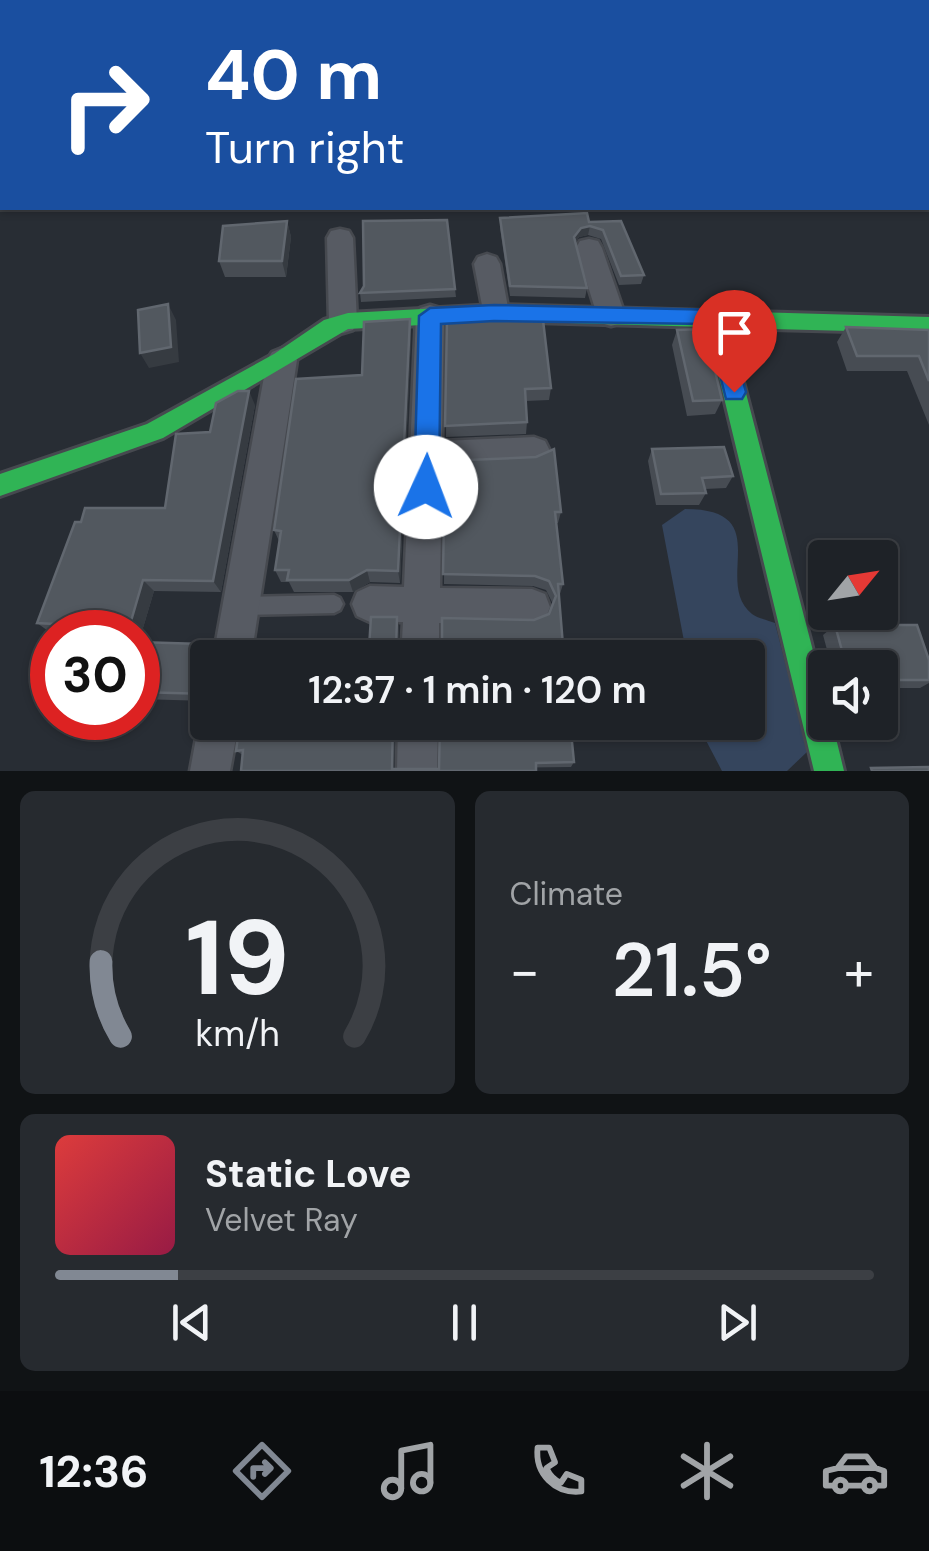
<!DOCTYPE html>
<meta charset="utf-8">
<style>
body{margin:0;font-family:"DM Sans",sans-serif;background:#262a2f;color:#f1f3f6;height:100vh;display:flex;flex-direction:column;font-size:38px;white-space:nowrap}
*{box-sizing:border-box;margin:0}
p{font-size:32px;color:#a1a4a7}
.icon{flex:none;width:55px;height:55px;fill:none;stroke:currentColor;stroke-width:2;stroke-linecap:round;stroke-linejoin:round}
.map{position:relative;height:771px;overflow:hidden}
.drawer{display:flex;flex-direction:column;gap:20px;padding:20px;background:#101315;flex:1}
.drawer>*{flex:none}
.guide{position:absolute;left:0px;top:0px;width:930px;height:210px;box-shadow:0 2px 8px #0004,0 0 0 2px #3c3f44;background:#1a4fa0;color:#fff;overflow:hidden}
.needle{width:65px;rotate:60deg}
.fabs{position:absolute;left:808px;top:540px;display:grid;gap:20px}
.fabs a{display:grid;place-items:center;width:90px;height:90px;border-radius:10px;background:#1e2227;box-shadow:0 2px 8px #0004,0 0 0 2px #3c3f44;font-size:50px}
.speed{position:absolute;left:30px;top:610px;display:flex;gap:20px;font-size:50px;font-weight:700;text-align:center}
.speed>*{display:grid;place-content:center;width:130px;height:130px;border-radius:50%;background:#1e2227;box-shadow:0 2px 8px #0004,0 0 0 2px #3c3f44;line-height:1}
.speed .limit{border:15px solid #d22;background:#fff;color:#111}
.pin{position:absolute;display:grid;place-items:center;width:85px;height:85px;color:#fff;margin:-102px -42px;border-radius:50% 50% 50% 0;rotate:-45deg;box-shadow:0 0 10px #0007}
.pin .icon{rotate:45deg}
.me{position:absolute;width:110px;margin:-55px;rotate:2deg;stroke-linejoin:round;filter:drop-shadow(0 0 8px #0008)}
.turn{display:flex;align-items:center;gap:35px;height:210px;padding:0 40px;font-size:45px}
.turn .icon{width:130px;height:130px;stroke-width:2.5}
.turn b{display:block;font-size:70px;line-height:85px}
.big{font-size:75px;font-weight:600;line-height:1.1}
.drawer .tile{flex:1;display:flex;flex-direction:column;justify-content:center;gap:15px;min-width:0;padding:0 35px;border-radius:15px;background:#262a2f}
.drawer .dial{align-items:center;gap:0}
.dial svg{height:260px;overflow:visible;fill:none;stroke:#3c3f44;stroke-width:7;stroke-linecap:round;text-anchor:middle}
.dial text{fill:#f1f3f6;stroke:none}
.song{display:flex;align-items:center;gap:30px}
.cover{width:120px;height:120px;border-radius:15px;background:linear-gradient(135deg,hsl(0 70% 55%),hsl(340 70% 35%))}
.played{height:10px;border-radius:5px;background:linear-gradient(90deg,#818893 15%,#3c3f44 15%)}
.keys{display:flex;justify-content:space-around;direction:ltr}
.heat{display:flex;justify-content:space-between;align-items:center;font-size:55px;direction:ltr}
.drawer .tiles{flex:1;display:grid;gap:20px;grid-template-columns:1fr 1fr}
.tile:last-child{grid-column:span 2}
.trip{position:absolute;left:190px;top:640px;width:575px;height:100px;border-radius:10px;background:#1e2227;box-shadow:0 2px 8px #0004,0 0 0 2px #3c3f44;font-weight:600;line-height:100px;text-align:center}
.dock{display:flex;height:160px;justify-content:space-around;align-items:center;background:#0c0e10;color:#a1a4a7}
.dock .icon{width:70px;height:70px}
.dock .on{color:#818893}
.dock b{font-size:45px;color:#f1f3f6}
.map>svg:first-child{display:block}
.water{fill:#35455d}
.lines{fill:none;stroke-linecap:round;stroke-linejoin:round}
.lane-casing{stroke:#46494f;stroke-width:5}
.street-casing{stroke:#46494f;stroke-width:5}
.fast-casing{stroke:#46494f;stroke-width:6}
.lane{fill:#575b63;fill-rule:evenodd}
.street{fill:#575b63;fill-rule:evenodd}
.fast{fill:#30b455;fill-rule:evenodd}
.wall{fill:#474c53}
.shaded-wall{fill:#363b41}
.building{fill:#52585f;stroke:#61676f;stroke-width:2.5}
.route{fill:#1a73e8;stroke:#114b97;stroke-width:2.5}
</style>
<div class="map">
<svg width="929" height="771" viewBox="0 0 929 771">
<rect width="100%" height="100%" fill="#282d34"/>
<path class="water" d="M685 509C777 509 712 582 752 614 757 618 768 620 775 623L808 751 787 771H722L700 729 699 723 748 722V658L687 657 662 525Z"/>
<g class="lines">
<g class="lane-casing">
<path id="lane" d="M334 595 340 598 343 604 340 610 334 613 242 615 236 612 233 606 236 600 242 597Z"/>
</g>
<g class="street-casing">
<path id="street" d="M340 229 349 231 353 238 357 322 353 330 343 333 333 330 329 322 327 238 331 231Z
M589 239 598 241 602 248 625 315 621 323 611 326 601 323 597 315 576 248 580 241Z
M487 254 496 257 500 264 509 313 505 321 495 324 485 321 474 264 478 257Z
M430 305 440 308 444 316 442 441 534 437 545 441 550 451 545 461 534 465 442 469 440 588 532 589 545 594 550 607 545 620 532 625 439 623V658H401L403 622H370L357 616 352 604 357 592 370 586 404 587 416 316 420 308Z
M282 348 292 352 297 360 251 658H213L267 360 272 352Z
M208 707V722H239L230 771H190L199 722Z
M398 722H438L437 771H397Z"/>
</g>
<g class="fast-casing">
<path id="fast" d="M495 305 707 311 715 308 723 311 929 317V333L729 328 825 697V722H832L844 771H814L707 327 495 321 348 329 163 438 0 496V474L147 424 274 354 324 320 348 313Z"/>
</g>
<use href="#lane" class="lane"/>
<use href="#street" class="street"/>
<use href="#fast" class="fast"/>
</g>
<path class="wall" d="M500 218 589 222 621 221 644 275 641 284 619 285 601 239 588 235 579 237 576 242 587 288 585 298 510 296 500 228Z
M287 221 291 237 286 277H225L219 261Z
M455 289 456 297 361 302 360 293Z
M447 321 551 388 549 400 525 401 527 422 526 434 446 437Z
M846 327 929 330V425L907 371H847L837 342Z
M677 330 722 400 715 414 687 416 672 345Z
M411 336 400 583 370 582 353 592H294L289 582H281L275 570 279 541 274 530 362 375Z
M255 405 221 592 154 591 140 638 138 637V632L51 633 37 623 81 522 165 508 210 432Z
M652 449 733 476 726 488 705 489 706 493 699 505H656L648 461Z
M445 461 561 512 558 523H556L563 584 560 594H559L564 658H208V701L138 699V642L210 653 369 648 399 626 398 652 438 654 549 614 553 604 546 590 533 586 444 584Z
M835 625 929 680V683L920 688H880V668H832L823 635Z
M240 722H395L394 769H439L440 722 574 762 571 767 241 771 243 755 236 751Z"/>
<path class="shaded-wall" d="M2 56V74L0 78V59Z
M287 221 291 237 286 277 282 261Z
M590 226 588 235 579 237 573 246 574 237 581 228Z
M168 304 176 320 179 362 149 368 140 353Z
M410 319 411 336 400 583 398 571Z
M249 391 255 405 221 592 213 581Z
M367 570 370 582 353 592 349 580Z
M143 580 154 591 140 638 138 635V632H134L129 628Z
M397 617 399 626 398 658 396 652Z
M393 722H395L394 771 392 769Z"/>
<path class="building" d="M0 0H12L11 2H2V56L0 59Z
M587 213 589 222 621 221 644 275 621 276 603 230 590 226 581 228 574 237 587 288 510 286 500 218Z
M447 220 455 289 360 293 364 286 363 221Z
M287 221 282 261H219L223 226Z
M168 304 171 347 140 353 138 310Z
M410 319 398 571 367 570 349 580H287L289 570H275L281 531 274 530 296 379 362 375 364 322Z
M543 320 551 388 525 389 527 422 445 426 447 321Z
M846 327 929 330V381L919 356H857Z
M705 329 722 400 693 401 677 330Z
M238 391H249L213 581 143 580 129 628 37 623 75 522H81L85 508H165L176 434 210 432 216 403Z
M724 447 733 476 702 478 706 493 661 494 652 449Z
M554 449 561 512H555L563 584H558L564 658H208V694L138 692V642L202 644 205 654 369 648 371 617H397L396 652 438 654 442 650V618L534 620 549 614 556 596 549 581 535 576 443 574 445 461 536 457Z
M835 625H917L929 660V680H880V668H843L844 658Z
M240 722H393L392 769H439L440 722H570L574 762 536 763V771H241L243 750 236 751Z
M929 767V771H872L871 768Z"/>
<path class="route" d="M494 305 723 310 746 392 742 399H726L707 324 494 321 441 324 439 487 435 495 426 498 418 495 414 487 419 316 430 308Z"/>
</svg>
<div class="fabs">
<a><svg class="needle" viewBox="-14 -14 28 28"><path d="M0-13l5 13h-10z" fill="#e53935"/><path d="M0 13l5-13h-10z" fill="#a1a4a7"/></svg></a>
<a><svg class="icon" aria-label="sound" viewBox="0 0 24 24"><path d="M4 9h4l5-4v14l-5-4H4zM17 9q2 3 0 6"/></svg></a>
</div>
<div class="speed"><div class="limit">30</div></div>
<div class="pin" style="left:734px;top:392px;background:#d93025"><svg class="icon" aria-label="arrive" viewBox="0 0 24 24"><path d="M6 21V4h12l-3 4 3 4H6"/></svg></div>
<svg class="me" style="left:426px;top:487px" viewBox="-20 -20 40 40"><circle r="19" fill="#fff"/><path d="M0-13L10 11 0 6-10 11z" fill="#1a73e8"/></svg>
<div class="trip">12:37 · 1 min · 120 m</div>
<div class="guide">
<div class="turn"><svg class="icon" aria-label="right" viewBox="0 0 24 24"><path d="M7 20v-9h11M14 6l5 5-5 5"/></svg><div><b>40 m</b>Turn right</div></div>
</div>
</div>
<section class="drawer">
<div class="tiles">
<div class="tile dial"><svg viewBox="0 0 100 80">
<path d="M14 69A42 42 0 1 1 86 69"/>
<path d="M14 69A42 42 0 0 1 8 46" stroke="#818893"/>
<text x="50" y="56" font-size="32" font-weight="700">19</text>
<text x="50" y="72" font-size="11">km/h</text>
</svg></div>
<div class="tile"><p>Climate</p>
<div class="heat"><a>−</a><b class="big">21.5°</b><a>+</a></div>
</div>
<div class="tile">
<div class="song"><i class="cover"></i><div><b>Static Love</b><p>Velvet Ray</p></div></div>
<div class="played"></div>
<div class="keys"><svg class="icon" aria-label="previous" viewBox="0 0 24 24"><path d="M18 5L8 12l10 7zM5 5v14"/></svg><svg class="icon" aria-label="pause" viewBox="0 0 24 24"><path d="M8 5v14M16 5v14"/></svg><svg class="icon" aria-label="next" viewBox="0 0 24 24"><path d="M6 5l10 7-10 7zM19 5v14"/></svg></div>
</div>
</div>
</section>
<nav class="dock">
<b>12:36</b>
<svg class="icon on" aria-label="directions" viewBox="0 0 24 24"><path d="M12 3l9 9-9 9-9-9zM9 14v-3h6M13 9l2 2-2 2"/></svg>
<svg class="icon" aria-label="music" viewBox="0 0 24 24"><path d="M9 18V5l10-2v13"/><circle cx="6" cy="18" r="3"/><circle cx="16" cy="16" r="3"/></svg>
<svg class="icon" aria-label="phone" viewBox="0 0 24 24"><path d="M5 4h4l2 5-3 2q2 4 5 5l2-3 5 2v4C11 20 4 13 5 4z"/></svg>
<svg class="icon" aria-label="climate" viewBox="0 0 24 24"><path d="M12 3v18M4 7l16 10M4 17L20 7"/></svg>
<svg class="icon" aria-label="car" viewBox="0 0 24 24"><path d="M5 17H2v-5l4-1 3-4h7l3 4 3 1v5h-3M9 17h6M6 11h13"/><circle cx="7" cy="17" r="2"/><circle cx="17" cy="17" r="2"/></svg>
</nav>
